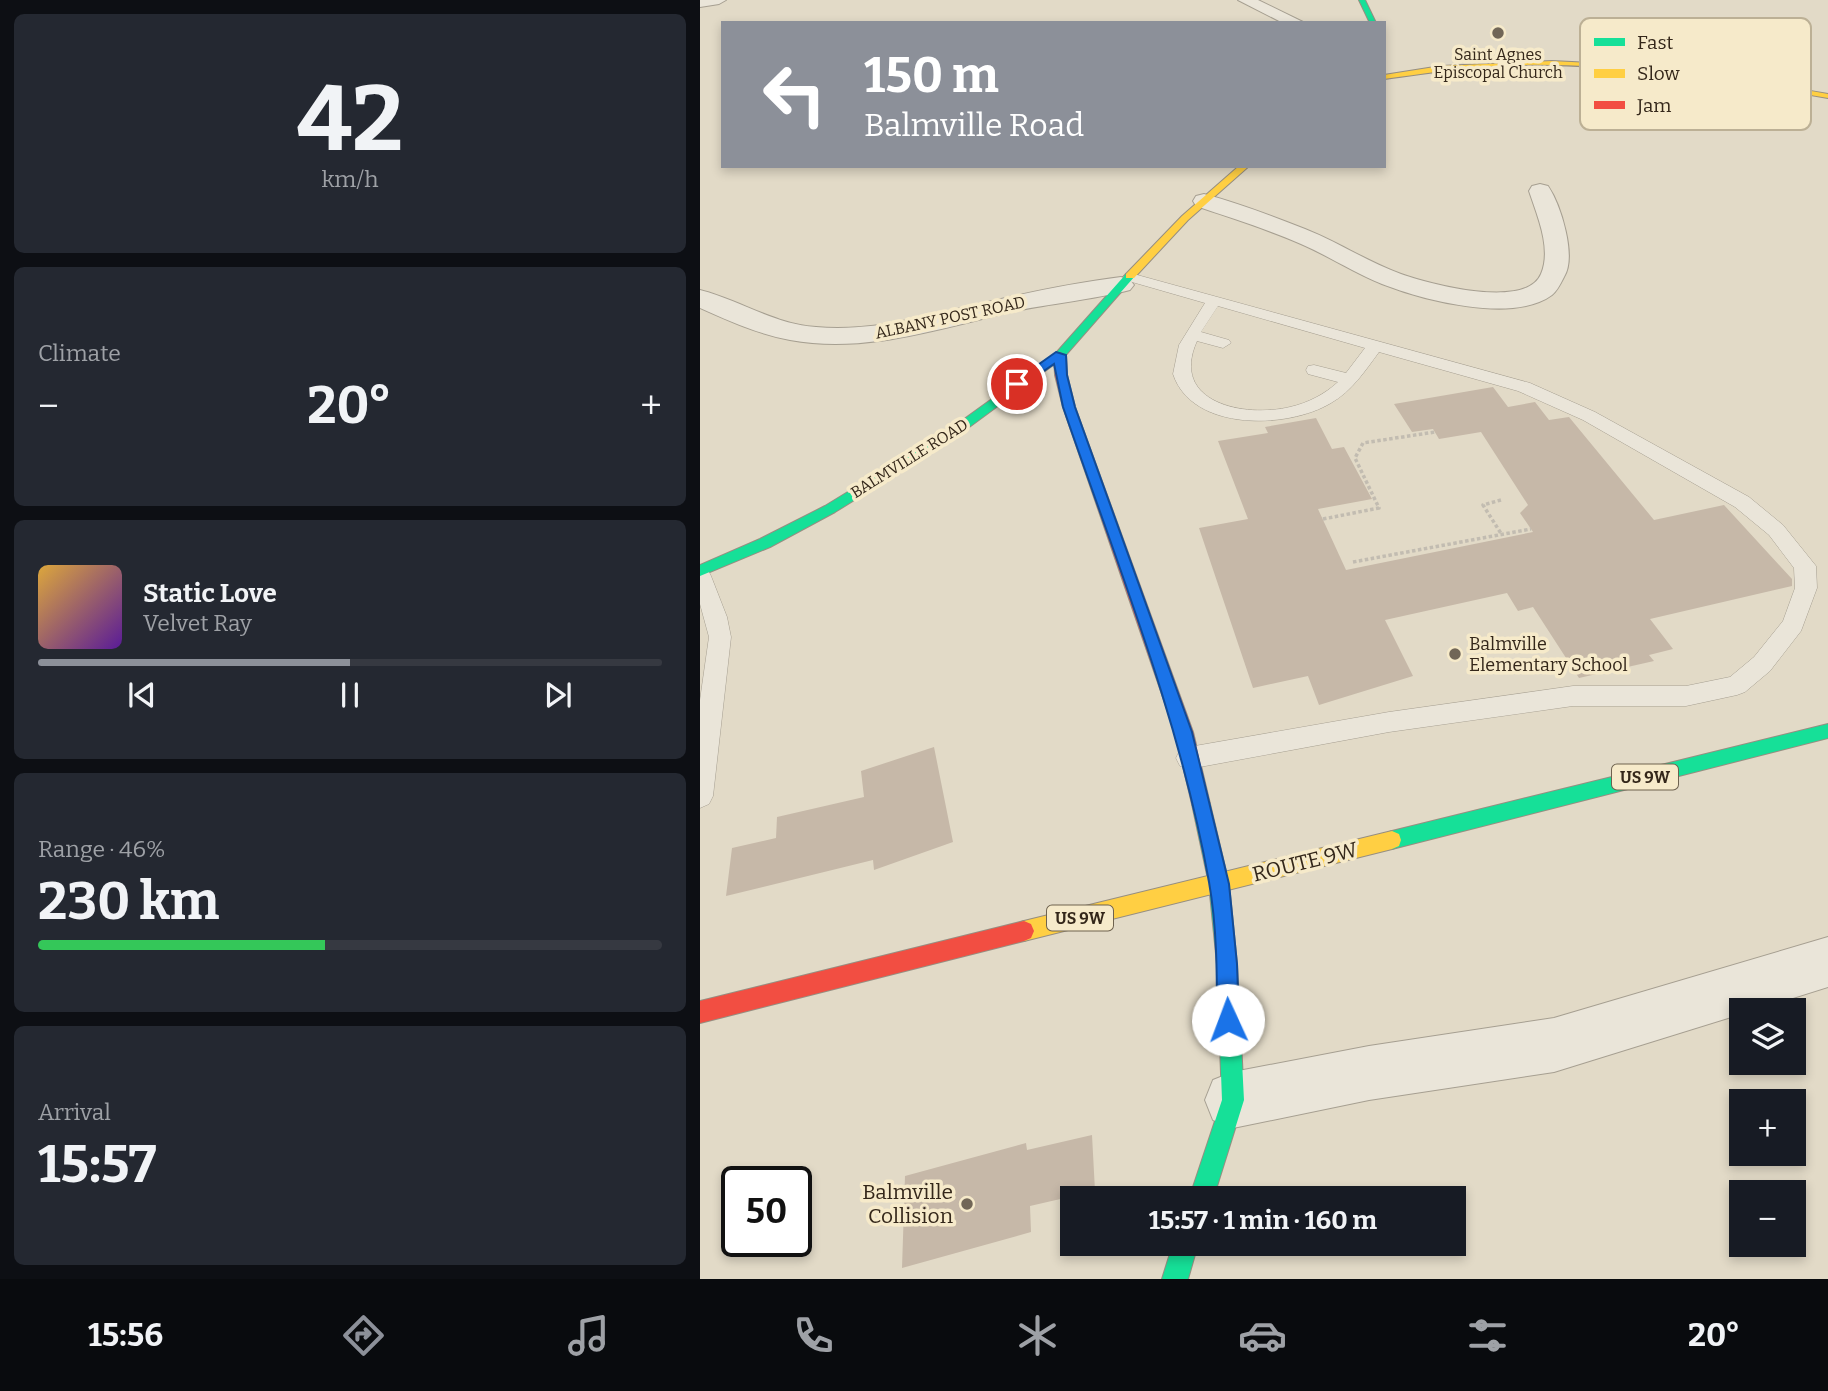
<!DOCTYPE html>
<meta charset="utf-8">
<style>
body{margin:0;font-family:Bitter,serif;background:#242831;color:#f1f3f6;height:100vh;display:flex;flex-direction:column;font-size:26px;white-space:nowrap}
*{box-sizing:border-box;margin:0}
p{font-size:23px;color:#9ea1a6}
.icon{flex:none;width:38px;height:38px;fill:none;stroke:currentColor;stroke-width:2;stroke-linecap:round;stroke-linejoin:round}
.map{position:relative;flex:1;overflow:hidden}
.sheet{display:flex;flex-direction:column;gap:14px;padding:14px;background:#0d0f14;width:700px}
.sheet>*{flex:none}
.hud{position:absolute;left:21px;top:21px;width:665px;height:147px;border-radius:0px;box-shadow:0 4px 10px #0003;background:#8c9099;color:#fff;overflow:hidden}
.fabs{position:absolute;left:1029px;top:998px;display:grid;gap:14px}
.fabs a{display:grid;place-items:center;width:77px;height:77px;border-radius:0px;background:#171b24;box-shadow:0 4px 10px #0003;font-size:35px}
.speed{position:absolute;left:21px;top:1166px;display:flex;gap:14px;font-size:35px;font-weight:700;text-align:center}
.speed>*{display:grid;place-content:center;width:91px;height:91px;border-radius:50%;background:#171b24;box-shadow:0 4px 10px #0003;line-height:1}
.speed .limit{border:4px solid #111;border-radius:10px;background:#fff;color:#111}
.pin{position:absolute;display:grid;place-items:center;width:60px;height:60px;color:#fff;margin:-30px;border:4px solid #fff;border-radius:50%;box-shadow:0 2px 7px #0007}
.me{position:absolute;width:77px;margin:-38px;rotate:358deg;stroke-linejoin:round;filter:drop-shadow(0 0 5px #0008)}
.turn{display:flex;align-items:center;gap:24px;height:147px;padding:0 28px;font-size:32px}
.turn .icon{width:91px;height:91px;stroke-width:2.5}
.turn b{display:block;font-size:49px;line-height:60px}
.big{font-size:52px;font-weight:700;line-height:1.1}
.sheet .card{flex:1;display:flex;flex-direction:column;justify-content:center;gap:10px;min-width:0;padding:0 24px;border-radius:10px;background:#242831}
.sheet .dial{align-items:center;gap:0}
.dial b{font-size:91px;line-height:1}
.song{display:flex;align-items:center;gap:21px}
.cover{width:84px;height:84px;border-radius:10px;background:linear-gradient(135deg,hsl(40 70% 55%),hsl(270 70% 35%))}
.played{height:7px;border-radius:4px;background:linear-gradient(90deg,#8c9099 50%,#363941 50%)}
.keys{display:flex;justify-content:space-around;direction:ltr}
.heat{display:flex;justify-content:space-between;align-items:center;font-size:38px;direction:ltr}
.charge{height:10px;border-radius:5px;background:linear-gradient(90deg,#34c759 46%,#363941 0)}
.trip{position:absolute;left:360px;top:1186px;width:406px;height:70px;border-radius:0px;background:#171b24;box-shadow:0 4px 10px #0003;font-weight:700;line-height:70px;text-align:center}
.tab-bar{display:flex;height:112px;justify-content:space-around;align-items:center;background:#090b0e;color:#9ea1a6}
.tab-bar .icon{width:49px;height:49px}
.tab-bar .on{color:#8c9099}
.tab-bar b{font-size:32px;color:#f1f3f6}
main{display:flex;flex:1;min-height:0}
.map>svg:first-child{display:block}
.building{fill:#c6b8a8}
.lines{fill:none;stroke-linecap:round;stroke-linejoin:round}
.lane-casing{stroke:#a69f91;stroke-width:1}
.street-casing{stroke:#a69f91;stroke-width:2}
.fast-casing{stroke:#968e81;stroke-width:2}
.slow-casing{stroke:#968e81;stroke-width:2}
.jam-casing{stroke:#968e81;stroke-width:2}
.path{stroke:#c2bcb1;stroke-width:3.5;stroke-dasharray:3.5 2.5;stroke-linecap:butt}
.lane{fill:#eae5d9;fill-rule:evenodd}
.street{fill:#eae5d9;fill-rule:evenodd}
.fast{fill:#16e098;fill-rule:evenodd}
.slow{fill:#ffcf43;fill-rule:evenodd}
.jam{fill:#f24e42;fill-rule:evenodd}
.route{fill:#1a73e8;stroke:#114b97;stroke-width:2}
.poi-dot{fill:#716657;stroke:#f6eaca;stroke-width:2.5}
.labels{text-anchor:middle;stroke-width:7;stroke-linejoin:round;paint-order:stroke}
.far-poi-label{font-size:16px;fill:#34271a;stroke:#f6eaca}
.far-street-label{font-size:16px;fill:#34271a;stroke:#f6eaca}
.shield{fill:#f6eaca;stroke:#6e624f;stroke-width:2}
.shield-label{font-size:16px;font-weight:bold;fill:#34271a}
.poi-label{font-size:18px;fill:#34271a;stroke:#f6eaca;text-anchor:start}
.near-street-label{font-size:21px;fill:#34271a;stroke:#f6eaca}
.near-poi-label{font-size:21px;fill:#34271a;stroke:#f6eaca;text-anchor:end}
.key{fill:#f6eaca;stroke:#bcb095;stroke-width:2}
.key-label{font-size:19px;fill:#34271a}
</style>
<main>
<section class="sheet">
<div class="card dial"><b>42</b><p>km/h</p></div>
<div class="card"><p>Climate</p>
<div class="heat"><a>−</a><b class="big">20°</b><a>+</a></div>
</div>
<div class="card">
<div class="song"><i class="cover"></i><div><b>Static Love</b><p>Velvet Ray</p></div></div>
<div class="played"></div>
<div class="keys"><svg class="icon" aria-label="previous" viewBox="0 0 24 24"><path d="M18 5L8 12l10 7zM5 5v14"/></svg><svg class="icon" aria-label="pause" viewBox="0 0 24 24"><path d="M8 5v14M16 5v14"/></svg><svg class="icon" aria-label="next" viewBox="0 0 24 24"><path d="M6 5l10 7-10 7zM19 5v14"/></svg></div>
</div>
<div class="card"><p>Range · 46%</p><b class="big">230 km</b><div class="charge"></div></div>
<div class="card"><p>Arrival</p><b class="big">15:57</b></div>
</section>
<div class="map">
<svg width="1128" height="1279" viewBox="0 0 1128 1279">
<rect width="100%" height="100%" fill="#e2dac7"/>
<path class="building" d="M793 387 808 407 835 402 849 420 869 417 954 520 1024 505 1092 579V586L950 619 973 649 949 655 954 661 879 678 833 607 818 611 807 593 685 620 713 676 619 705 608 676 553 688 499 528 548 519 518 441 568 433 565 427 616 418 632 449 644 447 672 499 618 509 646 570 833 532 820 513 828 505 781 432 739 439 733 429 712 432 694 404Z
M234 747 253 842 174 870 173 860 26 896 32 848 76 838 77 817 164 797 161 771Z
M392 1135 395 1191 330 1206 331 1232 202 1268 205 1176 326 1143 327 1150Z"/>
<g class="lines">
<g class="lane-casing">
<path id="lane" d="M430 273 830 383 895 412 1049 497 1083 525 1116 566 1117 588 1101 631 1070 671 1045 692 1037 695 986 706H873L689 732 489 769 480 766 476 758 480 750 489 747 689 712 873 686H986L1030 677 1054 657 1083 621 1095 588 1094 568 1069 535 1035 507 883 420 818 391 679 352C665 371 652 391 631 403 588 429 492 432 473 374L479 345 505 303 425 280 423 277ZM518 306 665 348 646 373 614 365 608 366 606 370 608 374 638 382C625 394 608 403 590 407 545 418 469 403 497 341L523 348 531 343 529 340 501 332Z
M0 568 8 570 11 576 27 617 31 637 13 796 9 804 0 808V700L9 637 0 604Z"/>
</g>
<g class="street-casing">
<path id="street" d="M0 0H26L19 4 0 7Z
M538 0H558L605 23H583Z
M840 184 848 186C861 205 877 257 864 277 861 283 857 291 852 295 813 324 723 300 682 284 654 273 629 256 601 244 567 229 531 218 496 206L493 201 496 196 504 194C538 203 572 216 605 229 638 242 668 262 701 274 729 284 826 310 841 274 852 249 837 215 829 191L832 186Z
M421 277 430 280 434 285 430 290C392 300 353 303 315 311 241 328 166 354 90 340 58 334 29 321 0 308V290C40 300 73 324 116 327 172 332 226 316 279 304 326 293 373 283 421 277Z
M1128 937V987L1055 1010H1041V1014L854 1072 669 1100 533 1128 513 1120 505 1100 513 1080 533 1072 669 1046 854 1018Z"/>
</g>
<g class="fast-casing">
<path id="fast" d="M659 0H665L676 23H670Z
M426 274 435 276 364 357 257 436 135 512 70 547 0 576V565L60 539 125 506 249 430 356 353Z
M1128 724V738L692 849 685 846 683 840 685 834 692 831Z
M501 796 507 798 510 804 529 884 537 964 544 1100 513 1199H489L522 1100 517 964 509 884 492 804 495 798Z
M473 1244H498L488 1279H462Z"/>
</g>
<g class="slow-casing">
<path id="slow" d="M852 61C945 65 1036 78 1128 94V98C1018 79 907 60 795 66 758 68 721 74 684 79V75L741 66Z
M539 166H549L488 220 434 278H426V274L482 216Z
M692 831 699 834 701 840 699 846 692 849 324 941 317 938 314 931 317 924 324 921Z"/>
</g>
<g class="jam-casing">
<path id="jam" d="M360 352 366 355 367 375 375 407 493 732 510 804 507 810 501 812 495 810 492 804 475 732 363 407 355 375 354 355Z
M324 921 331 924 334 931 331 938 324 941 0 1023V1001Z"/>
</g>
<path class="path" d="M801 500 783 505 802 535
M623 519 679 508 655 458 663 443 735 432
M653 562 831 529"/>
<use href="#lane" class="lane"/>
<use href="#street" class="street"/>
<use href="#fast" class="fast"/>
<use href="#slow" class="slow"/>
<use href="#jam" class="jam"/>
</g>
<path class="route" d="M356 352 366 355 367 375 375 407 492 732 529 884 537 964 539 1020 536 1027 528 1030 520 1027 517 1020C517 974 517 927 509 882 480 719 417 564 363 407L354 364 321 387 311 384Z"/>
<g class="poi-dot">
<circle cx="798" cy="33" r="7"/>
<circle cx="755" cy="654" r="7"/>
<circle cx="267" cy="1204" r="7"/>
</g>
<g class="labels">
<g class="far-poi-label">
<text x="798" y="60">Saint Agnes<tspan x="798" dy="18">Episcopal Church</tspan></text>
</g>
<g class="far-street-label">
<text transform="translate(250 317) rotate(-12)" y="6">ALBANY POST ROAD</text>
<text transform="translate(209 458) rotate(-32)" y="6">BALMVILLE ROAD</text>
</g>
<g class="shield">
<rect x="912" y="764.5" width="66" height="25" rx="5"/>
<rect x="347" y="905.5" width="66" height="25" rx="5"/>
</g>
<g class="shield-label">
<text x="945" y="783">US 9W</text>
<text x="380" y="924">US 9W</text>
</g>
<g class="poi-label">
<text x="769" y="650">Balmville<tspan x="769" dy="21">Elementary School</tspan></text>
</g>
<g class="near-street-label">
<text transform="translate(605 862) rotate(-14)" y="7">ROUTE 9W</text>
</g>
<g class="near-poi-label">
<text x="253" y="1199">Balmville<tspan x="253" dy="24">Collision</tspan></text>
</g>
</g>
<rect x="880" y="18" width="231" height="112" rx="10" class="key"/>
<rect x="894" y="38" width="31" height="8" fill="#16e098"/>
<rect x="894" y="69" width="31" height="9" fill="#ffcf43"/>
<rect x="894" y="101" width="31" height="8" fill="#f24e42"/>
<g class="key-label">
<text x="937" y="49">Fast</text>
<text x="937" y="80">Slow</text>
<text x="937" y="112">Jam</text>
</g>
</svg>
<div class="fabs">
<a><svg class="icon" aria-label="layers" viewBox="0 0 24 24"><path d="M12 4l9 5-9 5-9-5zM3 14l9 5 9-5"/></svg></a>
<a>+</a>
<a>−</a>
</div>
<div class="speed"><div class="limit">50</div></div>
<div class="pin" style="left:317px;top:384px;background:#d93025"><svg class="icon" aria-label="arrive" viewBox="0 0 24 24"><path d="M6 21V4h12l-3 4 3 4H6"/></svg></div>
<svg class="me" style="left:528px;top:1020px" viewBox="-20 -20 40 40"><circle r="19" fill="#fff"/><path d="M0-13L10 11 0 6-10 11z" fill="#1a73e8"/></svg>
<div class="trip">15:57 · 1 min · 160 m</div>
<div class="hud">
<div class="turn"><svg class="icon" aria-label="left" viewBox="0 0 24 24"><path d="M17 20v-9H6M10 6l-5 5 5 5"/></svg><div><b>150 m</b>Balmville Road</div></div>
</div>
</div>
</main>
<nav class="tab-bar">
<b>15:56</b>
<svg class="icon on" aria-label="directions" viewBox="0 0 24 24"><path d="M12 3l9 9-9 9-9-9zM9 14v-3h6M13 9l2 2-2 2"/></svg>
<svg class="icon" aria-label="music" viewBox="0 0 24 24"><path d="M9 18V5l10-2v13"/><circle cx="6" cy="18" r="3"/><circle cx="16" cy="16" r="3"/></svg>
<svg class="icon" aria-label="phone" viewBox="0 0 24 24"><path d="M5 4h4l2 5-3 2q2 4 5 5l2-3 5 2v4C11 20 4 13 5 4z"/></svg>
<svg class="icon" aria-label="climate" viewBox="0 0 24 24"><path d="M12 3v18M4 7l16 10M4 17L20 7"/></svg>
<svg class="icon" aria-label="car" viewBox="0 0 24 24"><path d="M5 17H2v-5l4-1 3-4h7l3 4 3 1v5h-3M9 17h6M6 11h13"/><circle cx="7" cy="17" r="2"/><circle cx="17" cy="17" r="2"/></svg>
<svg class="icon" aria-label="filters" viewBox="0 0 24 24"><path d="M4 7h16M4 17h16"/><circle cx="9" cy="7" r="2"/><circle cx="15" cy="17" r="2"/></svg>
<b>20°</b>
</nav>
